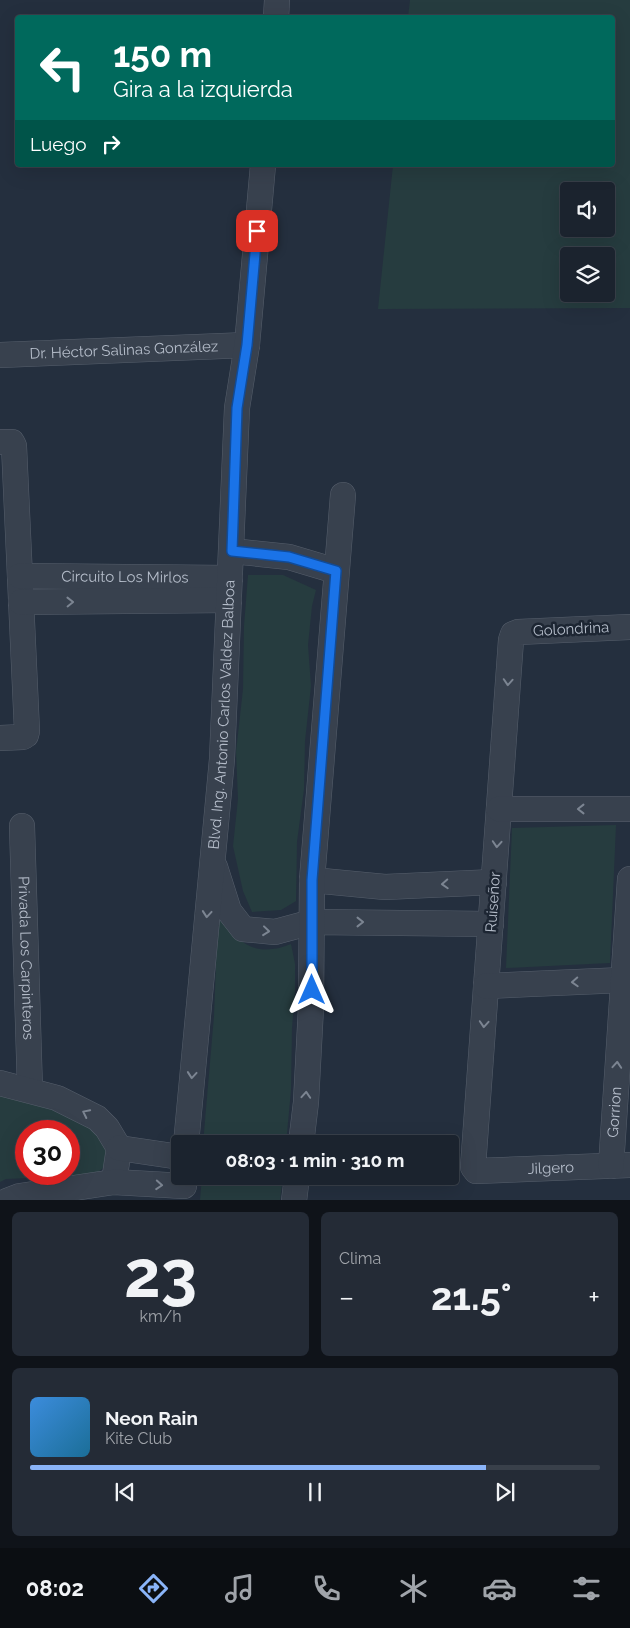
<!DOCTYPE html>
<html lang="es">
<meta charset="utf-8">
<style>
body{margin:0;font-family:Raleway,sans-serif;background:#242b36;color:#f1f3f6;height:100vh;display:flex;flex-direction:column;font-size:19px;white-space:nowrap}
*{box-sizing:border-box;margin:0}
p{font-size:16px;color:#a0a4aa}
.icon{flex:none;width:28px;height:28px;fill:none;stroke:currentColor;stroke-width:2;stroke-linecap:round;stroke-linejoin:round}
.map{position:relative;height:1200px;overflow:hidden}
.details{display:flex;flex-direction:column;gap:12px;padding:12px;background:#0f1319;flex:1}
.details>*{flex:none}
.banner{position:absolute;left:15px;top:15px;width:600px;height:152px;border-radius:5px;box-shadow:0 5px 20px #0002,0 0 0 1px #39404a;background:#00695c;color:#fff;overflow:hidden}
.fabs{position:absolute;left:560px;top:182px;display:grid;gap:10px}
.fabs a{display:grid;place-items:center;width:55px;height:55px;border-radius:5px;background:#1b232e;box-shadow:0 5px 20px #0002,0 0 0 1px #39404a;font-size:25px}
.speed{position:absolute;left:15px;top:1120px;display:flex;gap:10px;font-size:25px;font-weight:700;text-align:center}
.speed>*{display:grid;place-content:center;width:65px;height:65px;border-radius:50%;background:#1b232e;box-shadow:0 5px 20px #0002,0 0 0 1px #39404a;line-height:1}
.speed .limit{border:8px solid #d22;background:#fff;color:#111}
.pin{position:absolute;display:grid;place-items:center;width:42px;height:42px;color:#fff;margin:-21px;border-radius:10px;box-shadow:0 2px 8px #0006}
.me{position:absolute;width:55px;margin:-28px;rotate:0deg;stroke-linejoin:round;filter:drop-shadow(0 0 4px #0008)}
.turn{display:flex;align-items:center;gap:18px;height:105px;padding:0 15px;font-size:22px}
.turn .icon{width:65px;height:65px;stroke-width:2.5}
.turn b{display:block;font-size:35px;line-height:42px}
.then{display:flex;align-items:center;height:48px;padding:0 15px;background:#0003;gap:10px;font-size:19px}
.big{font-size:38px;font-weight:700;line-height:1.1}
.details .widget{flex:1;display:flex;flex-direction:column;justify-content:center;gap:8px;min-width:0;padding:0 18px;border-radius:8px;background:#242b36}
.details .dial{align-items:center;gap:0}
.dial b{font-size:65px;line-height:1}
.song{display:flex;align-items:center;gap:15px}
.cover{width:60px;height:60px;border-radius:8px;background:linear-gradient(135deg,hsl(210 70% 55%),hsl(200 70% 35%))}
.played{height:5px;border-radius:2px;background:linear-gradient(90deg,#8ab4f8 80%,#39404a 80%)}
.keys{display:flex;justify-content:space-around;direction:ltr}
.heat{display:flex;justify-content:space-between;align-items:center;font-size:28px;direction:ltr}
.details .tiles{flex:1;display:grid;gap:12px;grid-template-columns:1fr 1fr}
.widget:last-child{grid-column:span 2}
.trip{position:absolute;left:171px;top:1135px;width:288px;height:50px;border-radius:5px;background:#1b232e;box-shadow:0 5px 20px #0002,0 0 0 1px #39404a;font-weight:700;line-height:50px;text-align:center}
.dock{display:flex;height:80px;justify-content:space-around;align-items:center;background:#0b0e12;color:#a0a4aa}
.dock .icon{width:35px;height:35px}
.dock .active{color:#8ab4f8}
.dock b{font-size:22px;color:#f1f3f6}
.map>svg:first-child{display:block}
.green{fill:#263c3f;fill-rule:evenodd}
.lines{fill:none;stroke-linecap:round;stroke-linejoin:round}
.minor-casing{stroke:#565f6c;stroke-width:26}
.minor{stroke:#38414e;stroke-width:25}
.oneway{stroke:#7c8592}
.route-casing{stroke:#114b97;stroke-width:12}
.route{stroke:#1a73e8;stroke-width:9}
.labels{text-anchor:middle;stroke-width:5;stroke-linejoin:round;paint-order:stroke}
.street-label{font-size:15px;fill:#b4bcc9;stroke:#1d2633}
</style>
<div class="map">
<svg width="630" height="1201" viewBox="0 0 630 1201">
<rect width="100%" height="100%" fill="#242f3e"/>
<path class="green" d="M410 0H630V308L378 309 393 165H612V18L408 17ZM569 191H606V229H569ZM606 256V294H569V256Z
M248 575H283L316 590 312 606 308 645 311 686 305 741 304 789 297 842 296 901 281 910 252 912 243 891 233 846 238 799 236 752 243 689 244 626Z
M616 825 610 963 506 968 512 828Z
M218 912C229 932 246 953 272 949 278 949 285 946 291 944L295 964V992L292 1028 291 1090 286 1144H203L214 1016Z
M0 1094 45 1107 78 1120 110 1143 107 1165 94 1175 6 1179 0 1182ZM26 1131H69V1174H26Z
M202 1176H283L280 1200H200Z"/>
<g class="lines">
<g class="minor-casing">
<g id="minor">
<path d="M276 18 277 0"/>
<path id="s1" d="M0 355 247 345"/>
<path d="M0 442H12L14 446 27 731 26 735 23 737 0 738"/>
<path d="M232 551 289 557 336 571"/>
<path id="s2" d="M20 576 230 578"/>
<path d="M21 602 229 600"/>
<path id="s3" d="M630 627 518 632 513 634 511 640 473 1167 476 1171 630 1165"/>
<path d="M499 809H630"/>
<path id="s4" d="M22 826 30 1090"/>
<path d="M215 867 229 911 243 929 275 932 312 922 491 924"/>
<path d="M312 880 385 887 494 882"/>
<path d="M486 986 623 980"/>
<path d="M0 1083 57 1098 97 1118 107 1128 119 1148 114 1182"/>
<path id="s5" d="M186 1144 222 759 237 408 247 345 263 165"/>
<path d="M301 1144 306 1102 311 1007 312 880 343 495"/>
<path d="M119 1148 180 1157"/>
<path id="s6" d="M611 1166 630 879"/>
<path d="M7 1201 20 1196 114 1182 184 1186"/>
<path d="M294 1201 297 1176"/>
</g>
</g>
<use href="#minor" class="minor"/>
</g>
<defs><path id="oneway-chevron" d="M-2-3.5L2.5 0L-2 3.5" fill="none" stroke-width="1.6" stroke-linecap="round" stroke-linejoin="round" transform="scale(1.25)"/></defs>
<g class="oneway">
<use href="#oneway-chevron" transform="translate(70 602) rotate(-1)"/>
<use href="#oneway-chevron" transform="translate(508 682) rotate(94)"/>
<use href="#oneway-chevron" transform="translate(581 809) rotate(-180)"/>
<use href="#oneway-chevron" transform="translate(497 844) rotate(94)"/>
<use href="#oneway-chevron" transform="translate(445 884) rotate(177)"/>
<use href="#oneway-chevron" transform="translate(207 914) rotate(95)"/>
<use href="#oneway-chevron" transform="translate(360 922)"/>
<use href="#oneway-chevron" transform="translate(266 931) rotate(6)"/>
<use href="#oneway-chevron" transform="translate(575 982) rotate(177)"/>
<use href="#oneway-chevron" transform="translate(484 1024) rotate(94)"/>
<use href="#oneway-chevron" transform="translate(617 1065) rotate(-86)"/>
<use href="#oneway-chevron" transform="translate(192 1075) rotate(95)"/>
<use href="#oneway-chevron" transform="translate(306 1095) rotate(-86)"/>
<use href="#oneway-chevron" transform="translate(86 1113) rotate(-154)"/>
<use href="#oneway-chevron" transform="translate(159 1185) rotate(4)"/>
</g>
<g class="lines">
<g class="route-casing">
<path id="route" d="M257 231 247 345 237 408 232 551 289 557 336 571 312 880V990"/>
</g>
<use href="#route" class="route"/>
</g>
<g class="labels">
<g class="street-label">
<text dy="5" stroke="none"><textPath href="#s1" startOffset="124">Dr. Héctor Salinas González</textPath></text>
<text dy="5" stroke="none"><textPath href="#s2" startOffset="105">Circuito Los Mirlos</textPath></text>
<text transform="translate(571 629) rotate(-3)" y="5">Golondrina</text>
<text dy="5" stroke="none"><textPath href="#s5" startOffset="431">Blvd. Ing. Antonio Carlos Valdez Balboa</textPath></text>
<text transform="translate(493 902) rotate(-86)" y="5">Ruiseñor</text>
<text dy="5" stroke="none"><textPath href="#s4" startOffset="132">Privada Los Carpinteros</textPath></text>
<text dy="5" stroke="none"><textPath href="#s6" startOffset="54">Gorrion</textPath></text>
<text dy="5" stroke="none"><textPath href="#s3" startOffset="732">Jilgero</textPath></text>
</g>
</g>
</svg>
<div class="fabs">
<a><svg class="icon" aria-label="sound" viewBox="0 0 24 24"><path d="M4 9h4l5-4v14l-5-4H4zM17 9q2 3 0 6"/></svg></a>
<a><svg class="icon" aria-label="layers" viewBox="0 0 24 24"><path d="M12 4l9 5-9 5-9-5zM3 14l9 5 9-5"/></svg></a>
</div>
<div class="speed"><div class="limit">30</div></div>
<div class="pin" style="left:257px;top:231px;background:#d93025"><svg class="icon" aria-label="arrive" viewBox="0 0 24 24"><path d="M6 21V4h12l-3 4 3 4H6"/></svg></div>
<svg class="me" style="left:312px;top:990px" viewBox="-20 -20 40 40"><path d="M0-17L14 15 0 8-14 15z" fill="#1a73e8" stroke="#fff" stroke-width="4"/></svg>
<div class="trip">08:03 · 1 min · 310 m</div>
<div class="banner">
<div class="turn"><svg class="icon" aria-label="left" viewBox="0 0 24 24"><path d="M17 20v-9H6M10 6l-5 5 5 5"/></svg><div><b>150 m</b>Gira a la izquierda</div></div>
<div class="then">Luego<svg class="icon" aria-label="right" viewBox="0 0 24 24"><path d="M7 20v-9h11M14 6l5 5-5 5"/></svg></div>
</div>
</div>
<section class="details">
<div class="tiles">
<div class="widget dial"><b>23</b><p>km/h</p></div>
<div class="widget"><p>Clima</p>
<div class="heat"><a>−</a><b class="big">21.5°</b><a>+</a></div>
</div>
<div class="widget">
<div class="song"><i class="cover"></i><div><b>Neon Rain</b><p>Kite Club</p></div></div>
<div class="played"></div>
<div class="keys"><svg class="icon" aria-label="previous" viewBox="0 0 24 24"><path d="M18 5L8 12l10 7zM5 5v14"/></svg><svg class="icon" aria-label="pause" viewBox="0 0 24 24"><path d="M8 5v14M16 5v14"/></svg><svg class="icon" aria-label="next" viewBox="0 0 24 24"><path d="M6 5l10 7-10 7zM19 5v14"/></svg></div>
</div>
</div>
</section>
<nav class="dock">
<b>08:02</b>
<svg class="icon active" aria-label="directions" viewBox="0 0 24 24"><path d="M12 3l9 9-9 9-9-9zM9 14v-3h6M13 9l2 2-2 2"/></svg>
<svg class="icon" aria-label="music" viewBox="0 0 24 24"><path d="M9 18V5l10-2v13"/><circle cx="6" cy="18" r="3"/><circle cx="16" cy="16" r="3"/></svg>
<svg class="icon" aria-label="phone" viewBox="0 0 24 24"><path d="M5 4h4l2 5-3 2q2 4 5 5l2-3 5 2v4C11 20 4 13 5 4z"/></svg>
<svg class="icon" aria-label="climate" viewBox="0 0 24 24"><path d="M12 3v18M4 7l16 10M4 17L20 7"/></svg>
<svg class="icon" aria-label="car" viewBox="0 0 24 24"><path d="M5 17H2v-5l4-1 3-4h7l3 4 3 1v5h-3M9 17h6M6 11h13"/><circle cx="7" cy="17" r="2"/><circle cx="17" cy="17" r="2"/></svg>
<svg class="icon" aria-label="filters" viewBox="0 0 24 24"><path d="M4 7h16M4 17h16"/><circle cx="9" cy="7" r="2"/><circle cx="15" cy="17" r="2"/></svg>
</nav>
